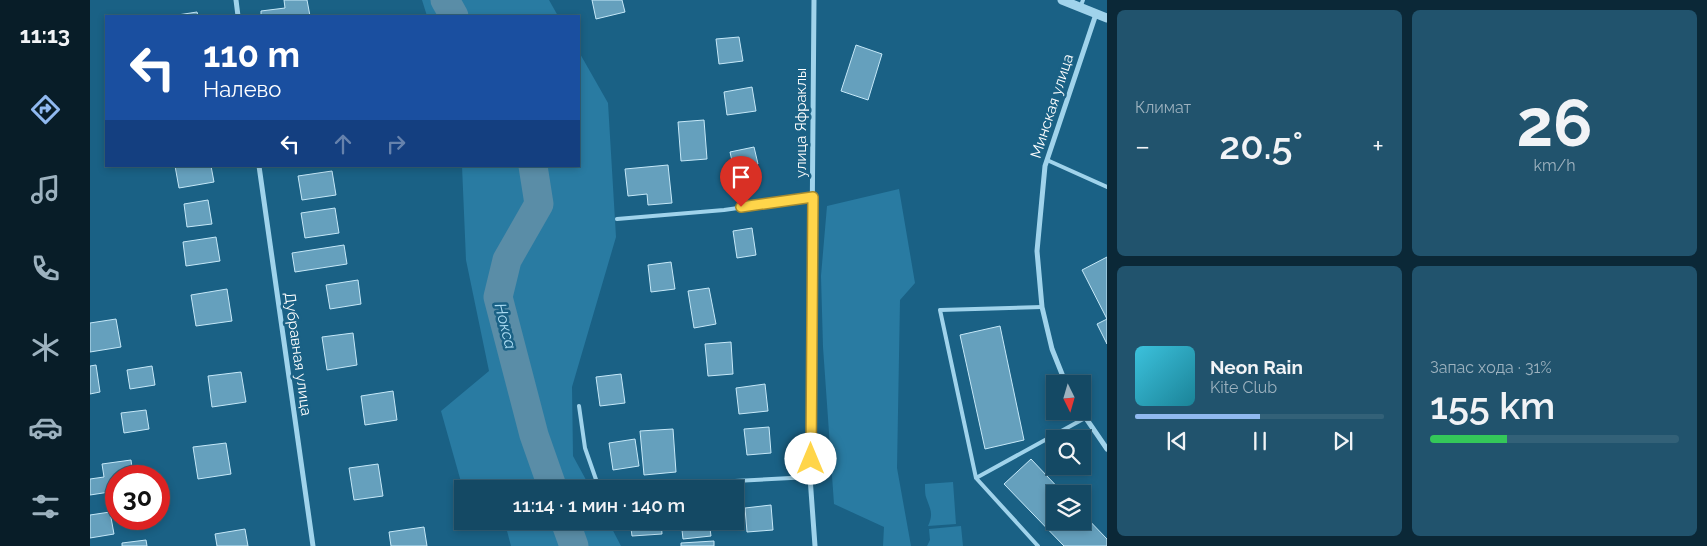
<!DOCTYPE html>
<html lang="ru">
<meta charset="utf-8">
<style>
body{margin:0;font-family:Raleway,sans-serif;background:#21536d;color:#f1f3f6;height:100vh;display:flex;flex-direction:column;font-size:19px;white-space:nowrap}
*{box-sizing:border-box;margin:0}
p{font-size:16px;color:#9db2bf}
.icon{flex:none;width:28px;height:28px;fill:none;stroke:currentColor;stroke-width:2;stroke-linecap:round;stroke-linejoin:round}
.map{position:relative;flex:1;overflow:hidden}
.sheet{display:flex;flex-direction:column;gap:10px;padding:10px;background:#0b2837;width:600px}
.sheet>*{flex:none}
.banner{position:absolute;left:15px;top:15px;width:475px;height:152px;border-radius:0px;box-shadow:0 2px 8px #0003,0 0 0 1px #336178;background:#1a4fa0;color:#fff;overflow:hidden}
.needle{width:32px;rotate:175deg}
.buttons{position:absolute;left:956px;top:375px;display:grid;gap:10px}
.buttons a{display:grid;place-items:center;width:45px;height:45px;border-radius:0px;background:#144964;box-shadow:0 2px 8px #0003,0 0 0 1px #336178;font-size:25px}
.speed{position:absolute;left:15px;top:465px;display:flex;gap:10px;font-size:25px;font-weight:700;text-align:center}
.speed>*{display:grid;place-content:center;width:65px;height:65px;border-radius:50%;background:#144964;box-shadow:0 2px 8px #0003,0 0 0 1px #336178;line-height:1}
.speed .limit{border:8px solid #d22;background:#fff;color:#111}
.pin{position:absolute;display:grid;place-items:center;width:42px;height:42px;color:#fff;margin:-51px -21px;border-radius:50% 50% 50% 0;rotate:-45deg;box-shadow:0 0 5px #0007}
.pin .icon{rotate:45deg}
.me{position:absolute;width:55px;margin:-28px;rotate:0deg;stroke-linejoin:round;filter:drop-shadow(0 0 4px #0008)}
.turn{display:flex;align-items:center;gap:18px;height:105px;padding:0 15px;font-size:22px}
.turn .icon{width:65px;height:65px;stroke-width:2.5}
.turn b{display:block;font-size:35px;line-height:42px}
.lanes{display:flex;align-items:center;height:48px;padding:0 15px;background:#0003;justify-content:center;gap:25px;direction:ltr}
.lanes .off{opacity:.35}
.big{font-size:38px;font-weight:600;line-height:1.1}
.sheet .card{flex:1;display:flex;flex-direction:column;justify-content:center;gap:8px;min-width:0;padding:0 18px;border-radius:8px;background:#21536d}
.sheet .dial{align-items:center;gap:0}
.dial b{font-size:65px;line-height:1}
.song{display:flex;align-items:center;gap:15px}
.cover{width:60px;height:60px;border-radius:8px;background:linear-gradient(135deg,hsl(190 70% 55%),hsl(190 70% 35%))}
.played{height:5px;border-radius:2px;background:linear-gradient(90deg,#90b9f0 50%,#336178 50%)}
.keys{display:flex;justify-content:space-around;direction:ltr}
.heat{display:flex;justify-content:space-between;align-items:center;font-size:28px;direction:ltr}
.charge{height:8px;border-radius:4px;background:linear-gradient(90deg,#34c759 31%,#336178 0)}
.sheet .tiles{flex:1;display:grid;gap:10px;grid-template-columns:repeat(2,1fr)}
.trip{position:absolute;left:364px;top:480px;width:290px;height:50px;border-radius:0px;background:#144964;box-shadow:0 2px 8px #0003,0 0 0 1px #336178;font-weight:600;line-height:50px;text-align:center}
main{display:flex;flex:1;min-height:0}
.menu{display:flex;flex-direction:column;width:90px;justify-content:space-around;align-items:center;background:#081d28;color:#9db2bf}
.menu .icon{width:35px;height:35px}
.menu .selected{color:#90b9f0}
.menu b{font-size:22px;color:#f1f3f6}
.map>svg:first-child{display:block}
.green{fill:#297ba2}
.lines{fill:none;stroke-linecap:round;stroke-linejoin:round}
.river{stroke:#5a8da7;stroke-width:29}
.building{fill:#65a0bd;stroke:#c5e8f8}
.service{stroke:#a0d3eb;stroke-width:4}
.minor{stroke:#a0d3eb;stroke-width:5}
.tertiary{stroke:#a0d3eb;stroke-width:9}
.route-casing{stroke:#a68a30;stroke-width:12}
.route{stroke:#ffd54a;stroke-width:9}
.labels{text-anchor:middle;stroke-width:5;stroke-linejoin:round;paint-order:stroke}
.street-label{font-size:15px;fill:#fff;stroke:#1a6185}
.water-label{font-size:16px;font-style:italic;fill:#acdcf3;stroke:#1a6185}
</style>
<main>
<nav class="menu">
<b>11:13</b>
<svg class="icon selected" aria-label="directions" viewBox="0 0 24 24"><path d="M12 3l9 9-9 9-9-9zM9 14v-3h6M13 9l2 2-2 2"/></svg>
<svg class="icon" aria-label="music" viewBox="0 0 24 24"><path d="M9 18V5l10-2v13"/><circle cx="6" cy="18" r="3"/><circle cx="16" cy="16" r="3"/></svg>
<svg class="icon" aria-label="phone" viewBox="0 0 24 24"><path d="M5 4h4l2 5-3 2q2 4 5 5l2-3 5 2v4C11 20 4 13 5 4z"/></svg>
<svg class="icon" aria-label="climate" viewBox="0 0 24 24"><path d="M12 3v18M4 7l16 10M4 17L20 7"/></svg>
<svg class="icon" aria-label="car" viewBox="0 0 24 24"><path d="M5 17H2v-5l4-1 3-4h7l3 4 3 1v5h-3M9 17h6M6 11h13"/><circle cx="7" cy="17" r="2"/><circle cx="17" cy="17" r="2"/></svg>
<svg class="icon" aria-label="filters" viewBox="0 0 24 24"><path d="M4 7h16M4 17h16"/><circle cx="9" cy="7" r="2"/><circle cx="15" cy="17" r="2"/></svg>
</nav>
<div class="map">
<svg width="1017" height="546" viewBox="0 0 1017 546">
<rect width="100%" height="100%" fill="#1a6185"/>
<path class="green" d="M332 0H459L468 16H337Z
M489 52 518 103 526 237 482 387 483 456 501 489H373L351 411 399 371 376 260 372 166H489Z
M809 189 825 283 810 300 807 468 821 546H793L794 527 744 504 733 347 731 276 737 206Z
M863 482 866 524 838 526C844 513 840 509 836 497 835 494 835 488 835 484Z
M399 521H518L531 546H421L417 531Z
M871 526 873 546H837L840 540 839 529Z"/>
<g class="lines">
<path class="river" d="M355 0 364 16
M443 166 449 204 417 260 408 297 444 435 463 489
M475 521 484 546"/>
</g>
<path class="building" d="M194 0H217L220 16H171V11L195 8Z
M502 0H532L535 12 506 19Z
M107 12 108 16H81Z
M649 37 653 61 629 64 626 39Z
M766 45 792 54 778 100 751 91Z
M662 87 666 111 637 115 634 92Z
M614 120 617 159 591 161 588 122Z
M664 147 668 164 644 170 640 152Z
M578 165 582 203 558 205 557 194 538 196 535 169Z
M85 166H121L124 182 89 188Z
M242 171 246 195 212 200 208 176Z
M118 200 122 224 97 227 94 204Z
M245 208 249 233 215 238 211 213Z
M662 228 666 255 647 258 643 231Z
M126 237 130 261 96 266 93 242Z
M254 245 257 264 205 272 202 253Z
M1017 257V344L1007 324 1017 319 992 270Z
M581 262 585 289 561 292 558 265Z
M268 280 271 304 240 309 236 285Z
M619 288 626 324 604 328 598 291Z
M137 289 142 321 106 326 101 295Z
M26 319 31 347 0 352V323Z
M910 326 934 440 895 449 870 335Z
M263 333 267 365 237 370 232 337Z
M641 342 643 374 618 376 615 344Z
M6 365 10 392 0 394V366Z
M62 366 65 385 40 389 37 370Z
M151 372 156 402 122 407 118 376Z
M531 374 535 403 510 406 506 377Z
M675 384 678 411 649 414 646 388Z
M303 391 307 420 275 425 271 396Z
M56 410 59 429 34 433 31 413Z
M679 427 681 453 657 455 654 429Z
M583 429 586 472 554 475 550 431Z
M545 439 549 466 523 470 519 443Z
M136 443 141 474 108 479 103 447Z
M941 459 974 494H965V521H992V513L1017 539V546H974L914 484Z
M41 460 43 476H26V491L0 495V479L14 477 12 464Z
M288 464 293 496 264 500 259 468Z
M681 505 683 530 657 532 655 508Z
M20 512 24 534 0 538V515Z
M540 521H571L572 534 542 536Z
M591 521H619L621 536 593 539Z
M334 527 337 546H301L299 532Z
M155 529 158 546H127L125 534Z
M56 540 57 546H32V543Z
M624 541V546H591V543Z"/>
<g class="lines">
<path class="service" d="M990 8 993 0
M957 160 1017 187
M527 219 634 210 723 197
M489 406 495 448 509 488 720 477
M886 478 995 418
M948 546 886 478 850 310 952 307"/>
<path class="minor" d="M146 0 148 16
M724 0 720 477 725 546
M169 166 223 546
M976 384 962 349 952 307 947 251 955 166 1006 14
M991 411 1017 449"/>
<path class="tertiary" d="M972 0 1017 18"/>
</g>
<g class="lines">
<g class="route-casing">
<path id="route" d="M651 207 723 197 721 459"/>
</g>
<use href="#route" class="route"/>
</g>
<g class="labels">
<g class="street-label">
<text transform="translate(962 106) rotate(-72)" y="5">Минская улица</text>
<text transform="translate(711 123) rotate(-90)" y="5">улица Яфраклы</text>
<text transform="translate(208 354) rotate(82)" y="5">Дубравная улица</text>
</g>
<g class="water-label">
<text transform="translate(416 326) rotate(76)" y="6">Нокса</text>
</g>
</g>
</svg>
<div class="buttons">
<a><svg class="needle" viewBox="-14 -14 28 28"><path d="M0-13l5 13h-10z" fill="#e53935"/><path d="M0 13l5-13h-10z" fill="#9db2bf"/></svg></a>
<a><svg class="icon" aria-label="search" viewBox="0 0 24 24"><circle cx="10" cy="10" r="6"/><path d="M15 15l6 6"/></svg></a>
<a><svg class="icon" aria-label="layers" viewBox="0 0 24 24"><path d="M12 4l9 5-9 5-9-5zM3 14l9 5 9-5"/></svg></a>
</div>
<div class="speed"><div class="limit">30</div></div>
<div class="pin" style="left:651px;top:207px;background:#d93025"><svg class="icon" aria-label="arrive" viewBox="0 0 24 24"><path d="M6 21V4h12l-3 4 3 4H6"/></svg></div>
<svg class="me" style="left:721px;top:459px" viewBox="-20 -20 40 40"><circle r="19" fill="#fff"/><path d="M0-13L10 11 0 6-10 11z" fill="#ffd54a"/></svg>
<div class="trip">11:14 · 1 мин · 140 m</div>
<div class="banner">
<div class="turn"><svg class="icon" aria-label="left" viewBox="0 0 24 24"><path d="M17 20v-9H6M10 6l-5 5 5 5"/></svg><div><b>110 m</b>Налево</div></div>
<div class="lanes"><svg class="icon" aria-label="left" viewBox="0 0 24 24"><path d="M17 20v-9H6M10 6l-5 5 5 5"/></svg><svg class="icon off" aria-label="ahead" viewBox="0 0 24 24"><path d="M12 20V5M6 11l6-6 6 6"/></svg><svg class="icon off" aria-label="right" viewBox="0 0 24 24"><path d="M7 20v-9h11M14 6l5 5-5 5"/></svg></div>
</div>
</div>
<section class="sheet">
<div class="tiles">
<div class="card"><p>Климат</p>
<div class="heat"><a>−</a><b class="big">20.5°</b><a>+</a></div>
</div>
<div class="card dial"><b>26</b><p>km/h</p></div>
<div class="card">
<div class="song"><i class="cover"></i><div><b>Neon Rain</b><p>Kite Club</p></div></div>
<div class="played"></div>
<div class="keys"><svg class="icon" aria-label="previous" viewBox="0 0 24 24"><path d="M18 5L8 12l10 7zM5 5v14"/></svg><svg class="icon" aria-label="pause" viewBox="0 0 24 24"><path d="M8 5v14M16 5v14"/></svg><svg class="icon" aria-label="next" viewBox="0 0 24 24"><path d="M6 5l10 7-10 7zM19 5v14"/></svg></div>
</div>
<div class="card"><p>Запас хода · 31%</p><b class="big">155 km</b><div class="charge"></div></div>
</div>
</section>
</main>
